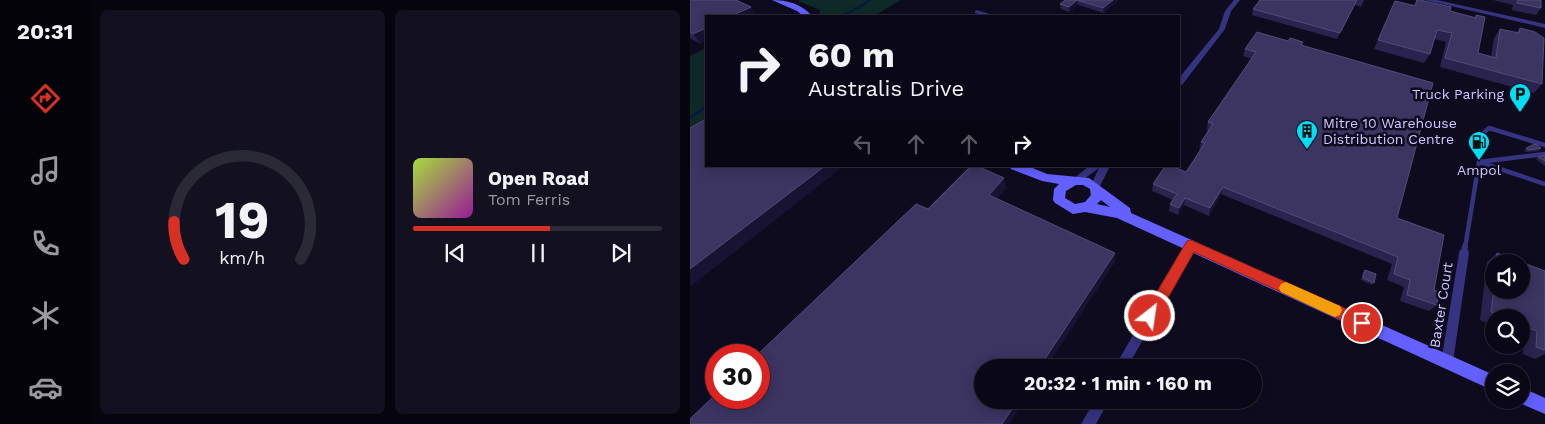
<!DOCTYPE html>
<meta charset="utf-8">
<style>
body{margin:0;font-family:"Work Sans",sans-serif;background:#131120;color:#f1f3f6;height:100vh;display:flex;flex-direction:column;font-size:19px;white-space:nowrap}
*{box-sizing:border-box;margin:0}
p{font-size:16px;color:#999aa1}
.icon{flex:none;width:28px;height:28px;fill:none;stroke:currentColor;stroke-width:2;stroke-linecap:round;stroke-linejoin:round}
.map{position:relative;flex:1;overflow:hidden}
.details{display:flex;flex-direction:column;gap:10px;padding:10px;background:#06040d;width:600px}
.details>*{flex:none}
.hud{position:absolute;left:15px;top:15px;width:475px;height:152px;border-radius:0px;box-shadow:0 2px 12px #0003,0 0 0 1px #2a2936;background:#0a0817;color:#f1f3f6;overflow:hidden}
.fabs{position:absolute;left:795px;top:254px;display:grid;gap:10px}
.fabs a{display:grid;place-items:center;width:45px;height:45px;border-radius:50%;background:#0a0817;box-shadow:0 2px 12px #0003,0 0 0 1px #2a2936;font-size:25px}
.speed{position:absolute;left:15px;top:344px;display:flex;gap:10px;font-size:25px;font-weight:700;text-align:center}
.speed>*{display:grid;place-content:center;width:65px;height:65px;border-radius:50%;background:#0a0817;box-shadow:0 2px 12px #0003,0 0 0 1px #2a2936;line-height:1}
.speed .limit{border:8px solid #d22;background:#fff;color:#111}
.pin{position:absolute;display:grid;place-items:center;width:42px;height:42px;color:#fff;margin:-21px;border:2px solid #fff;border-radius:50%;box-shadow:0 1px 5px #0007}
.me{position:absolute;width:55px;margin:-28px;rotate:30deg;stroke-linejoin:round;filter:drop-shadow(0 0 4px #0008)}
.turn{display:flex;align-items:center;gap:18px;height:105px;padding:0 20px;font-size:22px}
.turn .icon{width:65px;height:65px;stroke-width:2.5}
.turn b{display:block;font-size:35px;line-height:42px}
.lanes{display:flex;align-items:center;height:48px;padding:0 20px;background:#0003;justify-content:center;gap:25px;direction:ltr}
.lanes .off{opacity:.35}
.details .card{flex:1;display:flex;flex-direction:column;justify-content:center;gap:8px;min-width:0;padding:0 18px;border-radius:8px;background:#131120}
.details .dial{align-items:center;gap:0}
.dial svg{height:130px;overflow:visible;fill:none;stroke:#2a2936;stroke-width:7;stroke-linecap:round;text-anchor:middle}
.dial text{fill:#f1f3f6;stroke:none}
.song{display:flex;align-items:center;gap:15px}
.cover{width:60px;height:60px;border-radius:8px;background:linear-gradient(135deg,hsl(80 70% 55%),hsl(300 70% 35%))}
.played{height:5px;border-radius:2px;background:linear-gradient(90deg,#d93025 55%,#2a2936 55%)}
.keys{display:flex;justify-content:space-around;direction:ltr}
.details .tiles{flex:1;display:grid;gap:10px;grid-template-columns:repeat(2,1fr)}
.trip{position:absolute;left:284px;top:359px;width:288px;height:50px;border-radius:25px;background:#0a0817;box-shadow:0 2px 12px #0003,0 0 0 1px #2a2936;font-weight:700;line-height:50px;text-align:center}
main{display:flex;flex:1;min-height:0}
.tab-bar{display:flex;flex-direction:column;width:90px;justify-content:space-around;align-items:center;background:#040309;color:#999aa1}
.tab-bar .icon{width:35px;height:35px}
.tab-bar .selected{color:#d93025}
.tab-bar b{font-size:22px;color:#f1f3f6}
.map>svg:first-child{display:block}
.green{fill:#0e2a28}
.lines{fill:none;stroke-linecap:round;stroke-linejoin:round}
.stream-far1{stroke:#061b3d;stroke-width:2.5}
.stream{stroke:#061b3d;stroke-width:3}
.lane-far1{stroke:#363381;stroke-width:4.5}
.lane{stroke:#363381;stroke-width:6}
.street{fill:#363381;fill-rule:evenodd}
.secondary{fill:#6360ff;fill-rule:evenodd}
.wall{fill:#2a234e;fill-rule:evenodd}
.shaded-wall{fill:#181233}
.building{fill:#3c3461;stroke:#534c7a}
.route{fill:#d93025;stroke:#8d1f18}
.slow{fill:#f59e0b}
.labels{text-anchor:middle;stroke-width:5;stroke-linejoin:round;paint-order:stroke}
.poi-label{font-size:14px;fill:#cfc9ff;stroke:#0e0b1f;text-anchor:end}
.street-label{font-size:14px;fill:#cfc9ff;stroke:#0e0b1f}
</style>
<main>
<nav class="tab-bar">
<b>20:31</b>
<svg class="icon selected" aria-label="directions" viewBox="0 0 24 24"><path d="M12 3l9 9-9 9-9-9zM9 14v-3h6M13 9l2 2-2 2"/></svg>
<svg class="icon" aria-label="music" viewBox="0 0 24 24"><path d="M9 18V5l10-2v13"/><circle cx="6" cy="18" r="3"/><circle cx="16" cy="16" r="3"/></svg>
<svg class="icon" aria-label="phone" viewBox="0 0 24 24"><path d="M5 4h4l2 5-3 2q2 4 5 5l2-3 5 2v4C11 20 4 13 5 4z"/></svg>
<svg class="icon" aria-label="climate" viewBox="0 0 24 24"><path d="M12 3v18M4 7l16 10M4 17L20 7"/></svg>
<svg class="icon" aria-label="car" viewBox="0 0 24 24"><path d="M5 17H2v-5l4-1 3-4h7l3 4 3 1v5h-3M9 17h6M6 11h13"/><circle cx="7" cy="17" r="2"/><circle cx="17" cy="17" r="2"/></svg>
</nav>
<section class="details">
<div class="tiles">
<div class="card dial"><svg viewBox="0 0 100 80">
<path d="M14 69A42 42 0 1 1 86 69"/>
<path d="M14 69A42 42 0 0 1 8 46" stroke="#d93025"/>
<text x="50" y="56" font-size="32" font-weight="700">19</text>
<text x="50" y="72" font-size="11">km/h</text>
</svg></div>
<div class="card">
<div class="song"><i class="cover"></i><div><b>Open Road</b><p>Tom Ferris</p></div></div>
<div class="played"></div>
<div class="keys"><svg class="icon" aria-label="previous" viewBox="0 0 24 24"><path d="M18 5L8 12l10 7zM5 5v14"/></svg><svg class="icon" aria-label="pause" viewBox="0 0 24 24"><path d="M8 5v14M16 5v14"/></svg><svg class="icon" aria-label="next" viewBox="0 0 24 24"><path d="M6 5l10 7-10 7zM19 5v14"/></svg></div>
</div>
</div>
</section>
<div class="map">
<svg width="855" height="424" viewBox="0 0 855 424">
<rect width="100%" height="100%" fill="#0e0b1f"/>
<path class="green" d="M110 0H211L184 16H129L130 10 108 1Z
M16 48V134L0 144V56Z"/>
<g class="lines">
<path class="stream-far1" d="M153 16 181 0
M12 109 16 106"/>
<path class="stream" d="M0 118 14 108"/>
<path class="lane-far1" d="M855 145 799 128 792 134 789 162 855 154
M775 248 789 162 855 184"/>
<path class="lane" d="M774 253 775 246"/>
<path class="street" d="M544 0H550L541 11 535 29 492 85H489V78L529 29 535 11Z
M735 0H747L855 24V28Z
M287 10 303 15 304 16H295L285 13V11Z
M399 166H420L408 190H402L400 187 409 168 390 182H384L382 180Z
M501 241 505 242 506 245 505 248 437 368H424L497 242Z
M774 249 778 250 779 253 763 362 761 366 757 368 753 366 751 362 769 253 770 250Z
M405 400H419L406 424H391Z"/>
<path class="secondary" d="M82 0C97 0 112 4 122 16H113L107 11Z
M319 166H338L357 174 399 178 440 208 441 213 804 375V391L427 218 395 212 383 214 365 203 363 200 364 189 369 184 352 181 321 169ZM386 185H393L400 189 401 195 395 202 385 204 375 198 376 191ZM411 200 420 207 407 204Z
M831 387 855 398V414L825 401 831 400Z"/>
</g>
<path class="wall" d="M0 0 61 7 67 16H16L11 44 0 38Z
M375 0H428L414 13 388 5 379 12 371 9 370 4Z
M570 0H674L671 7 665 5 647 39 562 15 563 9Z
M727 0 760 11 785 17 786 15 788 53 801 57 804 38 810 29 826 33 830 28 852 84 844 93 750 67 756 42 744 39 740 54 734 63 684 49 705 1 724 5Z
M803 0H851V8L846 15 822 10 823 5Z
M613 42 612 45 707 218 744 290 747 305 739 311 710 301 714 287 697 280 702 264 531 194 519 216 494 205 488 215 479 211 480 204 483 200 462 191 463 184 496 172 510 150H509L511 142 518 131 517 130 518 122 562 59 553 56 555 49Z
M836 148H851L849 151 836 152 834 151Z
M855 155V166L846 159 848 157Z
M807 253 855 271V354L845 359 833 354 834 339 831 337V318H804V326L790 320 797 262ZM804 262H831L804 290Z
M675 270 684 283 682 285 671 280 673 272Z"/>
<path class="shaded-wall" d="M387 0 388 5 379 12V7Z
M423 0H428L414 13 413 8Z
M667 0 665 5 647 39 650 33Z
M61 7 67 16H41Z
M16 28V41L11 44 3 34Z
M135 166H154L0 287V269Z
M314 178 317 188 302 204 299 195Z
M533 187 531 194 519 216 520 208Z
M495 198 494 205 488 215 489 208Z
M425 253V262L356 368H349Z
M328 400H335L319 424H312Z"/>
<path class="building" d="M0 0H46L61 7 41 16H16V28L3 34 0 32V10L1 9H0Z
M375 0H423L413 8 387 0 379 7 370 4Z
M570 0H667L650 33 563 9Z
M727 0H730L761 7 760 11 786 18V15L795 17 788 53 806 58 810 29 829 33 830 28 845 32 854 38 852 84 755 58 762 33 747 30 740 54 688 40 705 1 725 6Z
M828 0H851V8L827 3Z
M567 32 598 41 600 38 613 42 611 45 743 83 707 218 754 235 744 290 749 292 747 305 717 295 720 280 704 274 708 257 533 187 520 208 495 198 489 208 480 204 487 194 463 184 475 166H482L496 172 515 143 511 142 523 124 518 122 566 52 555 49Z
M16 119V166H135L0 269V128Z
M845 144 851 148 838 150 836 148Z
M855 155V161L848 157Z
M281 166H287L314 178 299 195 425 253 349 368H292V400H328L312 424H0V419L26 394V398H69V355H67L226 204 238 209Z
M807 253 855 271V350L846 347 847 331 831 325V318H814L801 312 804 289V290H831V262H806Z
M675 270 686 274 684 283 673 278Z"/>
<path class="route" d="M501 240 677 318 679 323 677 327 672 329 667 327 504 252 465 321 460 323 455 321 453 316 455 312 497 241Z"/>
<path class="slow" d="M596 282 650 306 652 310 650 315 645 317 640 315 591 292 589 288 591 284Z"/>
<defs>
<g id="parking-pin" transform="scale(1.125)"><path d="M0 17L-7.5 6A9.5 9.5 0 1 1 7.5 6Z" fill="#00def4" stroke="#0e0b1f"/><path d="M-3.5-5.5H1a3.5 3.5 0 0 1 0 7H-1V5.5H-3.5ZM-1-3.4V-.6H.8a1.4 1.4 0 0 0 0-2.8Z" fill="#111"/></g>
<g id="building-pin" transform="scale(1.125)"><path d="M0 17L-7.5 6A9.5 9.5 0 1 1 7.5 6Z" fill="#00def4" stroke="#0e0b1f"/><path d="M-4-6H4V6H1V3H-1V6H-4ZM-2.5-4.3h1.7v1.8h-1.7ZM.8-4.3h1.7v1.8H.8ZM-2.5-1h1.7V.8h-1.7ZM.8-1h1.7V.8H.8Z" fill="#111"/></g>
<g id="fuel-pin" transform="scale(1.125)"><path d="M0 17L-7.5 6A9.5 9.5 0 1 1 7.5 6Z" fill="#00def4" stroke="#0e0b1f"/><path d="M-5.5-6h7V0h2V4h1.3V-2.5L3-4.5l.8-.8L6-3V5H2.5V1h-1V6h-7ZM-4.2-4.7v3.2H.2V-4.7Z" fill="#111"/></g>
</defs>
<g fill-rule="evenodd">
<use href="#parking-pin" x="830" y="94"/>
<use href="#building-pin" x="617" y="131"/>
<use href="#fuel-pin" x="789" y="142"/>
</g>
<g class="labels">
<g class="poi-label">
<text x="814" y="99">Truck Parking</text>
<text x="633" y="128" text-anchor="start">Mitre 10 Warehouse<tspan x="633" dy="16">Distribution Centre</tspan></text>
<text x="789" y="175" text-anchor="middle">Ampol</text>
</g>
<g class="street-label">
<text transform="translate(751 305) rotate(-81)" y="5">Baxter Court</text>
</g>
</g>
</svg>
<div class="fabs">
<a><svg class="icon" aria-label="sound" viewBox="0 0 24 24"><path d="M4 9h4l5-4v14l-5-4H4zM17 9q2 3 0 6"/></svg></a>
<a><svg class="icon" aria-label="search" viewBox="0 0 24 24"><circle cx="10" cy="10" r="6"/><path d="M15 15l6 6"/></svg></a>
<a><svg class="icon" aria-label="layers" viewBox="0 0 24 24"><path d="M12 4l9 5-9 5-9-5zM3 14l9 5 9-5"/></svg></a>
</div>
<div class="speed"><div class="limit">30</div></div>
<div class="pin" style="left:672px;top:323px;background:#d93025"><svg class="icon" aria-label="arrive" viewBox="0 0 24 24"><path d="M6 21V4h12l-3 4 3 4H6"/></svg></div>
<svg class="me" style="left:460px;top:316px" viewBox="-20 -20 40 40"><circle r="17" fill="#d93025" stroke="#fff" stroke-width="3"/><path d="M0-11L8 9 0 5-8 9z" fill="#fff"/></svg>
<div class="trip">20:32 · 1 min · 160 m</div>
<div class="hud">
<div class="turn"><svg class="icon" aria-label="right" viewBox="0 0 24 24"><path d="M7 20v-9h11M14 6l5 5-5 5"/></svg><div><b>60 m</b>Australis Drive</div></div>
<div class="lanes"><svg class="icon off" aria-label="left" viewBox="0 0 24 24"><path d="M17 20v-9H6M10 6l-5 5 5 5"/></svg><svg class="icon off" aria-label="ahead" viewBox="0 0 24 24"><path d="M12 20V5M6 11l6-6 6 6"/></svg><svg class="icon off" aria-label="ahead" viewBox="0 0 24 24"><path d="M12 20V5M6 11l6-6 6 6"/></svg><svg class="icon" aria-label="right" viewBox="0 0 24 24"><path d="M7 20v-9h11M14 6l5 5-5 5"/></svg></div>
</div>
</div>
</main>
